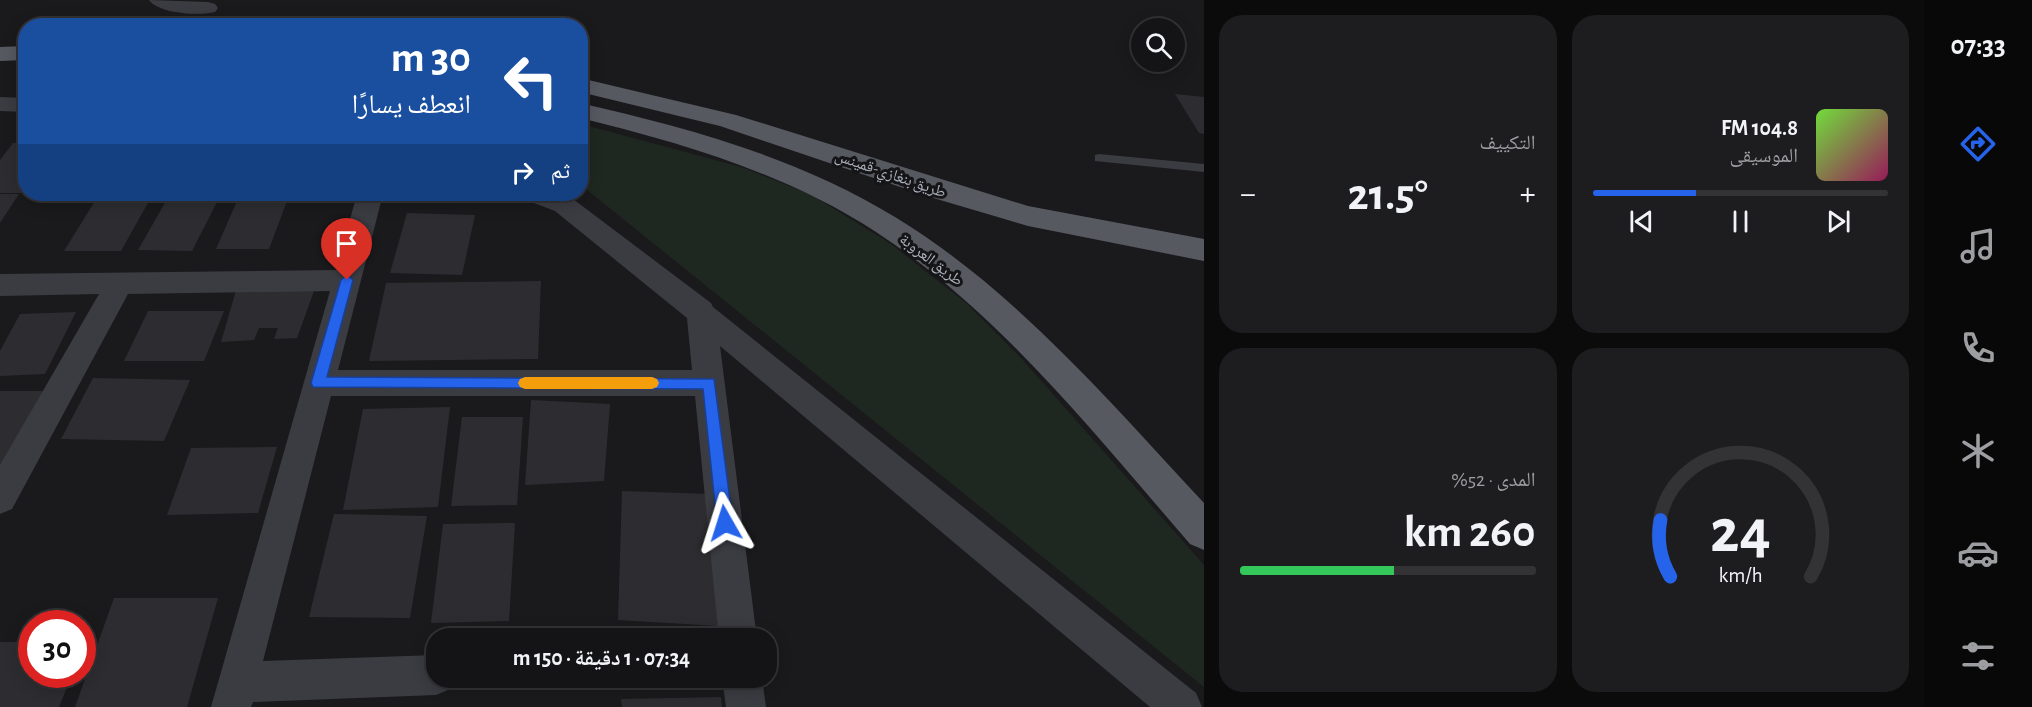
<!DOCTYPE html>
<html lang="ar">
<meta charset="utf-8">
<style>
body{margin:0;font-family:"Alegreya Sans","Noto Naskh Arabic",sans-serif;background:#1d1d1f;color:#f1f3f6;direction:rtl;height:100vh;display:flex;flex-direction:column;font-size:22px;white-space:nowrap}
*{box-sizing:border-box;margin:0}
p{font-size:20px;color:#9d9ea1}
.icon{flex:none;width:33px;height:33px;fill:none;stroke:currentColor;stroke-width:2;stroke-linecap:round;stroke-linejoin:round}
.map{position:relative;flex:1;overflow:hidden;direction:ltr}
.details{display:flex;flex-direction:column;gap:15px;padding:15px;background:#0b0b0c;width:720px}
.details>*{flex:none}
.guide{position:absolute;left:18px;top:18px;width:570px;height:183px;border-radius:24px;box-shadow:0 3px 15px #0003,0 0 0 2px #333335;direction:rtl;background:#1a4fa0;color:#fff;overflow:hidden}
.tools{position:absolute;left:1131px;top:18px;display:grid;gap:12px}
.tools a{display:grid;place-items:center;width:54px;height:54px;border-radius:50%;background:#141416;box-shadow:0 3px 15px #0003,0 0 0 2px #333335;font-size:30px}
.speed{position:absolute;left:18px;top:610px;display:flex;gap:12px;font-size:30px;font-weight:700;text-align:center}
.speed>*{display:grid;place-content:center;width:78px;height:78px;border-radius:50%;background:#141416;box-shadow:0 3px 15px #0003,0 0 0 2px #333335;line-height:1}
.speed .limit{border:9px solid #d22;background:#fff;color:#111}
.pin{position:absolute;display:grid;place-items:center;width:51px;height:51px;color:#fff;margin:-62px -26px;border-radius:50% 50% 50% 0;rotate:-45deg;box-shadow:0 0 6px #0007}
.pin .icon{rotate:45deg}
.me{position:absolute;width:66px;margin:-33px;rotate:354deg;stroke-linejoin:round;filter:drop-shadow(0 0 4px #0008)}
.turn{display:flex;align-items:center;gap:21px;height:126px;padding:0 18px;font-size:27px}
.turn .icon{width:78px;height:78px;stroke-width:2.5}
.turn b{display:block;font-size:42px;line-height:51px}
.then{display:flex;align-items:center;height:57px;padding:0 18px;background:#0003;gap:12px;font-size:22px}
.big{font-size:45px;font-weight:700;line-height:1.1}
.details .tile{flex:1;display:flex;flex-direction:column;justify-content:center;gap:9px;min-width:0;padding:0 21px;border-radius:24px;background:#1d1d1f}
.details .dial{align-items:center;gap:0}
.dial svg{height:156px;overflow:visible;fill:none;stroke:#333335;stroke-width:7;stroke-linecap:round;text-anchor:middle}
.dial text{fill:#f1f3f6;stroke:none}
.song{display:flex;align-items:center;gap:18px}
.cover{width:72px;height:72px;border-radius:9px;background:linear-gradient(135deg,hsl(100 70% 55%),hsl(330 70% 35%))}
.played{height:6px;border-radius:3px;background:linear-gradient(90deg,#2563eb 35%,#333335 35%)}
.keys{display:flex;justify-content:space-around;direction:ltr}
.heat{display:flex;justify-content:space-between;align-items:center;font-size:33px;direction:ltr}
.charge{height:9px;border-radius:4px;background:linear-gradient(90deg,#34c759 52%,#333335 0)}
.details .tiles{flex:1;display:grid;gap:15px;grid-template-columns:repeat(2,1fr)}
.trip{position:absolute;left:426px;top:628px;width:351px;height:60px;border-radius:24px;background:#141416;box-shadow:0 3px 15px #0003,0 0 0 2px #333335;font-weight:700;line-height:60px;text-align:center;direction:rtl}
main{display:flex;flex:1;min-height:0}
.menu{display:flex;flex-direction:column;width:108px;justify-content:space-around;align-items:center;background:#080809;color:#9d9ea1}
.menu .icon{width:42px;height:42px}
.menu .on{color:#2563eb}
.menu b{font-size:27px;color:#f1f3f6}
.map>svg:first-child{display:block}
.green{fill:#1f2820}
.building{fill:#2d2d31}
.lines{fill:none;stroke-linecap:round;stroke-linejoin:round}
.service{fill:#3b3c42;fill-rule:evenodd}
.minor{fill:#3b3c42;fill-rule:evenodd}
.primary{fill:#575961;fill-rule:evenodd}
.route{fill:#2563eb;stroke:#184099;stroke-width:1.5}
.slow{fill:#f59e0b}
.labels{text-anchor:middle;stroke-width:6;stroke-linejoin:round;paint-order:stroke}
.street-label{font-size:16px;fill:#acb2bd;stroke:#151518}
</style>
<main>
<nav class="menu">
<b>07:33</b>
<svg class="icon on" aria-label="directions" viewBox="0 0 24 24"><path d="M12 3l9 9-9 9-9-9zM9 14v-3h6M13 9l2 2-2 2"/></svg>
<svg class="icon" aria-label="music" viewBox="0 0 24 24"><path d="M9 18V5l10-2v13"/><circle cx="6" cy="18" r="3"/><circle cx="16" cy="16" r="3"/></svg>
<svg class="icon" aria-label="phone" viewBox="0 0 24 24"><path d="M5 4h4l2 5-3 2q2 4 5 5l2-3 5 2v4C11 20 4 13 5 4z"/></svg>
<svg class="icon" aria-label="climate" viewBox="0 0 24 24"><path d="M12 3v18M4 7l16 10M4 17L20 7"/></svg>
<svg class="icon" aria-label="car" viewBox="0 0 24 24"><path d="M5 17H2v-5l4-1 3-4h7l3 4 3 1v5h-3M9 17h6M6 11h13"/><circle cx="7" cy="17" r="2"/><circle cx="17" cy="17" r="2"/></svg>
<svg class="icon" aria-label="filters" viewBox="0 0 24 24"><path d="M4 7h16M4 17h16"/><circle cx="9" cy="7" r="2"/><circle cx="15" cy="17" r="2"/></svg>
</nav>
<section class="details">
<div class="tiles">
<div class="tile">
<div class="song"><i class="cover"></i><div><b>104.8 FM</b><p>الموسيقى</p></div></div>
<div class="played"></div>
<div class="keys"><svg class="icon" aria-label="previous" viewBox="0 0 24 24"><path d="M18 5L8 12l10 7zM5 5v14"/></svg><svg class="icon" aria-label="pause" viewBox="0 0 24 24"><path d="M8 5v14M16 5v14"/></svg><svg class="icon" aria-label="next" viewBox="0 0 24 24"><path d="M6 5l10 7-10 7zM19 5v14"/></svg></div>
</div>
<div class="tile"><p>التكييف</p>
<div class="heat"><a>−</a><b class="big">21.5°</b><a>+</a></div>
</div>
<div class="tile dial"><svg viewBox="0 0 100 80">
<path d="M14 69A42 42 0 1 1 86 69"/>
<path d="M14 69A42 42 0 0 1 9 40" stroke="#2563eb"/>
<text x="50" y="56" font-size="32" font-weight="700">24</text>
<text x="50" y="72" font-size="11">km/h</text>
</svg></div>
<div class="tile"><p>المدى · 52%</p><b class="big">260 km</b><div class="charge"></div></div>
</div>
</section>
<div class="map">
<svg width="1204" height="707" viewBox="0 0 1204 707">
<rect width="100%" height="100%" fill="#1a1a1d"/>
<path class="green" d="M581 124 741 167 810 194 891 244 966 303 1021 358 1204 565V687L586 189 581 187Z"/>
<path class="building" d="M1175 94 1204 97V134L1199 133Z
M13 143H26V193H0V160Z
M0 194H19L0 223Z
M95 201H149L121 251H64Z
M166 201 217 202 192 251 138 250Z
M237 201H287L269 249H216Z
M407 213 475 215 462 275 390 273Z
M541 281 538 359 369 361 386 283Z
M237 287 314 291 297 338 274 339 278 328H259L254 340 221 342Z
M148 311H224L204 361H124Z
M76 312 45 374 0 376V351L20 314Z
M93 378 190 380 164 441 61 439Z
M0 391H43L0 469Z
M531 400 610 404 604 481 525 485Z
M450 407 438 507 343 510 363 409Z
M462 417H523L517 505 451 506Z
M277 447 258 513 167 515 191 448Z
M622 491 710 494 718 626 618 620Z
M334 514 427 516 410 618 309 617Z
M515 523 509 621 431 623 443 524Z
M114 598H218L187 707H75Z
M0 642H32V675H72L59 707H0Z
M721 697 722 707H622L621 699Z"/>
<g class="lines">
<path class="service" d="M1099 154 1204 164V172L1095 161V155Z"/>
<path class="minor" d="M149 0 208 2 215 4 218 8 215 12C200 16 159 14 149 0Z
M0 97 26 98V112L0 111Z
M357 194H383L338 370H692L687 318 555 211 526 200 522 194H559L573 199 711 303 713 307 1196 693 1202 707H1150L720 346 757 639H719L695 396H331L263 661 436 655V678H455L450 689 436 695 253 702 251 707H211L330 291 128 294 12 509 0 514V465L99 294 0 296V274L336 270Z
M722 678H762L766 707H726Z"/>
<path class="primary" d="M26 46V60L0 61V47Z
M580 78 736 115 1028 206 1204 239V261L1028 226 930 197 720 126 580 92Z
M580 103C689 128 799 158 895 217 1015 290 1109 401 1204 503V550L1190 544C1094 433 1000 313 876 232 787 174 683 143 580 118Z"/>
</g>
<path class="route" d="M347 275 353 280 327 377 714 379 733 523 730 528 725 530 719 528 717 523 703 389 313 387 311 383 341 280Z"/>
<path class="slow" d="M525 377H652L657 379 659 383 657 387 652 389H525L520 387 518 383 520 379Z"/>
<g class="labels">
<g class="street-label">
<text transform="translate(891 173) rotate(19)" y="6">طريق بنغازي-قمينس</text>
<text transform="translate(932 259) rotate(37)" y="6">طريق العروبة</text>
</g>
</g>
</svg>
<div class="tools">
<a><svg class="icon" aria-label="search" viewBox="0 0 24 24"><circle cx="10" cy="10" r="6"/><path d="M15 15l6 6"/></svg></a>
</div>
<div class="speed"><div class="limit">30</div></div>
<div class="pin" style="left:347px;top:280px;background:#d93025"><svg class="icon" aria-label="arrive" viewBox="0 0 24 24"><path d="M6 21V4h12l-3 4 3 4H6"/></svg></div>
<svg class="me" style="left:725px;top:523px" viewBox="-20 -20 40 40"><path d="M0-17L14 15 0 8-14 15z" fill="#2563eb" stroke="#fff" stroke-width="4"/></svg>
<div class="trip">07:34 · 1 دقيقة · 150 m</div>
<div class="guide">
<div class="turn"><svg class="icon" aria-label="left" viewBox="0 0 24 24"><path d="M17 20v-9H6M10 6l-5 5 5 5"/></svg><div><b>30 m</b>انعطف يسارًا</div></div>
<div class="then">ثم<svg class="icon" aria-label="right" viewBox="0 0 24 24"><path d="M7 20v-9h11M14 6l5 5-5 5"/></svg></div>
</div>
</div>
</main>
